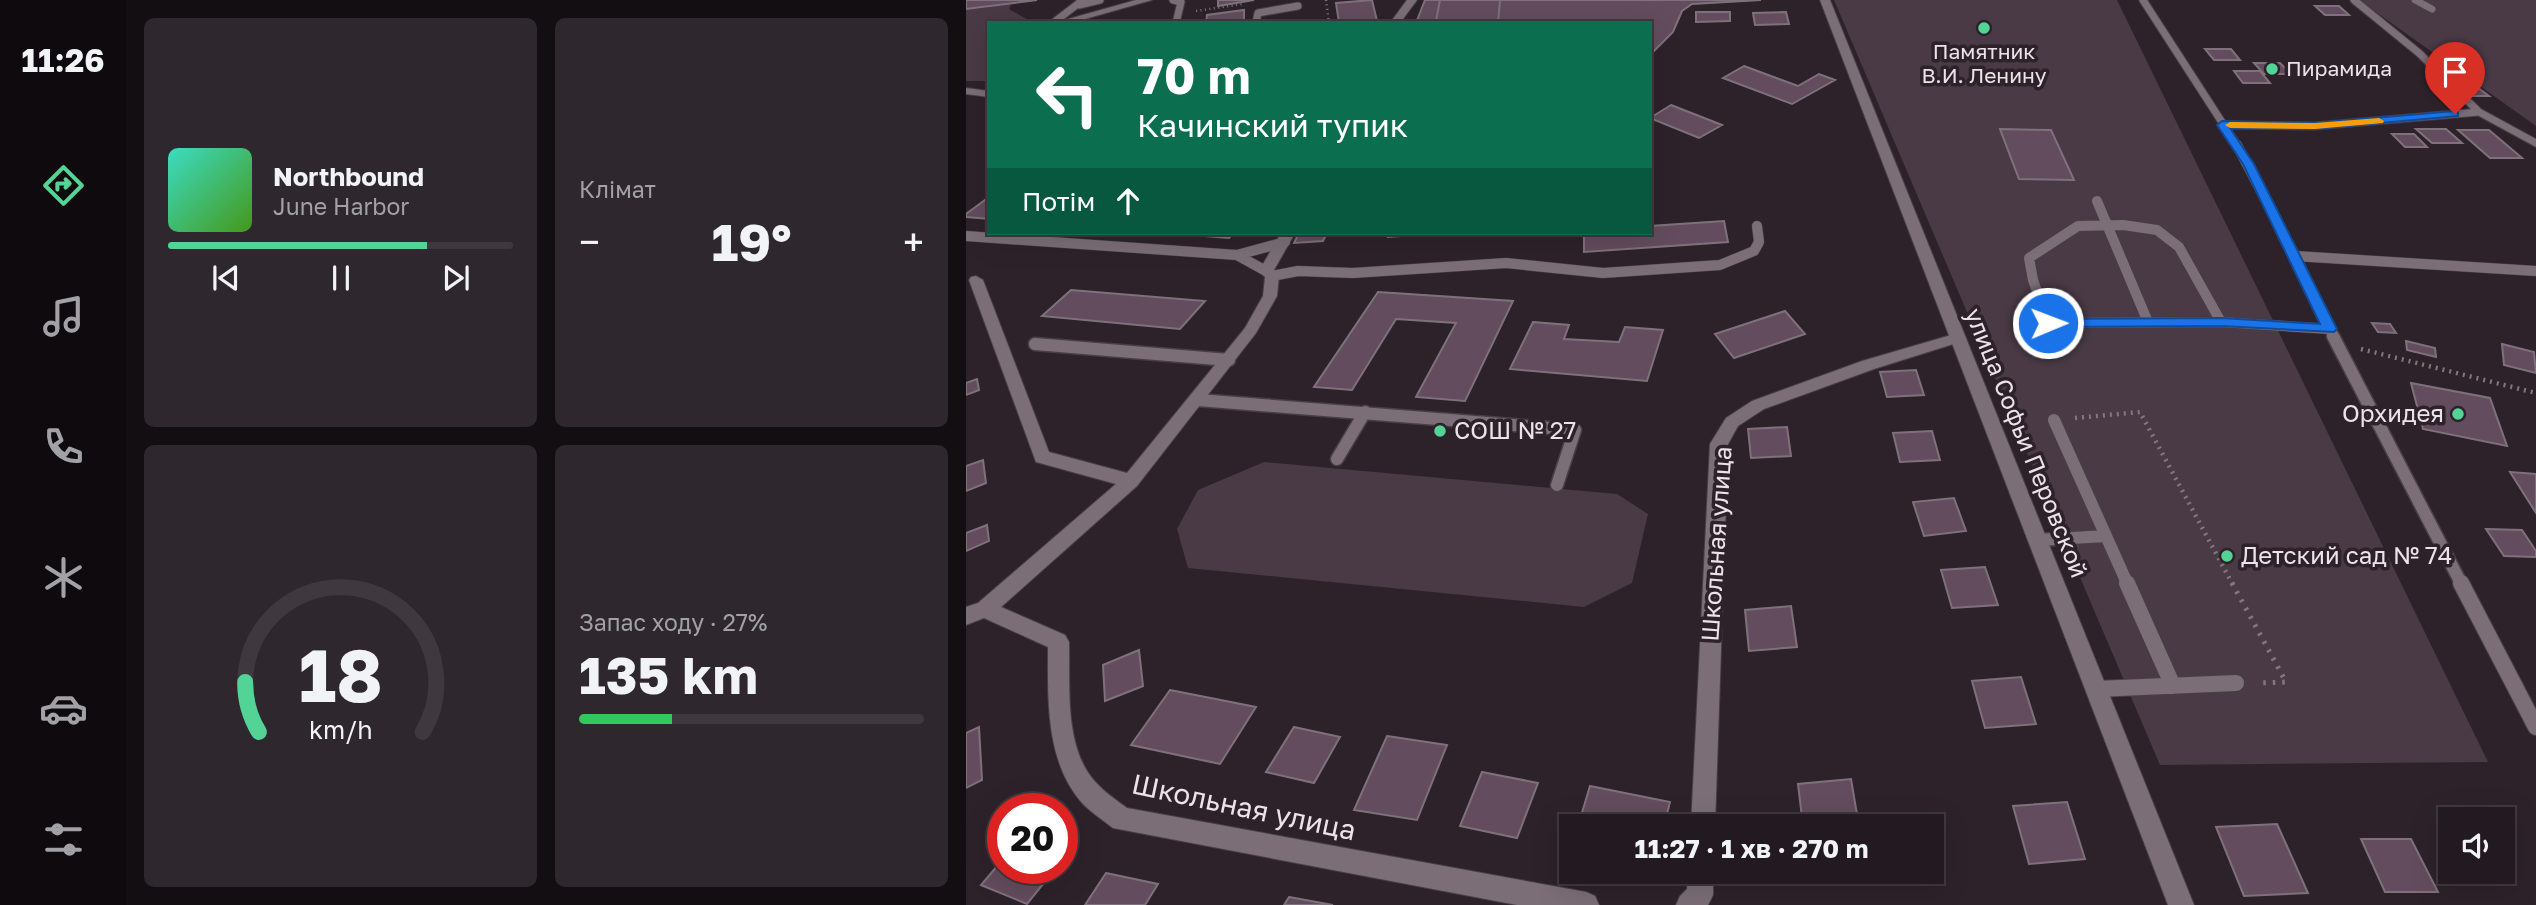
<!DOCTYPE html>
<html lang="uk">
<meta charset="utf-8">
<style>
body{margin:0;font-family:"Golos Text",sans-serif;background:#2e272d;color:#f1f3f6;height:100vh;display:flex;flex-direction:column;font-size:26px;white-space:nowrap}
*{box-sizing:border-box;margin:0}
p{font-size:23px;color:#a2a1a5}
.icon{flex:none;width:38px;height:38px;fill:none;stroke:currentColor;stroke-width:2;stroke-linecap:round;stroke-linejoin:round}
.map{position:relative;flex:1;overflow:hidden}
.side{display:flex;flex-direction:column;gap:18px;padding:18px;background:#130e12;width:840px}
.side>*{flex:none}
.guide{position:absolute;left:21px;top:21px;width:665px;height:214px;border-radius:0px;box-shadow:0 7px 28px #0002,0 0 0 2px #3f383e;background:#0b6e4f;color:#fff;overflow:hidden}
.fabs{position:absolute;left:1472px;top:807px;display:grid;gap:14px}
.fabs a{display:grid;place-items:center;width:77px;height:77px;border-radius:0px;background:#221a20;box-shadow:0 7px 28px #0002,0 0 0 2px #3f383e;font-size:35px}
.speed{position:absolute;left:21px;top:793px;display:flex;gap:14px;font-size:35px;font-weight:700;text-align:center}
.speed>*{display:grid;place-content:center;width:91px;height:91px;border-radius:50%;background:#221a20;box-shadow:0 7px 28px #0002,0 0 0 2px #3f383e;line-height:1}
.speed .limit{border:10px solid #d22;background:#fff;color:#111}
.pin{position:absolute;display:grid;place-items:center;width:60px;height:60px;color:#fff;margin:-72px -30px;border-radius:50% 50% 50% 0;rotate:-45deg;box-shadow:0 0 7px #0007}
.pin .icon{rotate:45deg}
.me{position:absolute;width:77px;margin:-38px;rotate:89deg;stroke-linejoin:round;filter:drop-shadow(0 0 5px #0008)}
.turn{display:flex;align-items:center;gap:24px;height:147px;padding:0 35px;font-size:32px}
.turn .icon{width:91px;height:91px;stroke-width:2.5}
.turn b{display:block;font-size:49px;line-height:60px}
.then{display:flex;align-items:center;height:66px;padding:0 35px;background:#0003;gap:14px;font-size:26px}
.big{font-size:52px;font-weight:700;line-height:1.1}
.side .widget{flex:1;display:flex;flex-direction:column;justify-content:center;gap:10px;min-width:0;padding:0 24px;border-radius:10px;background:#2e272d}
.side .dial{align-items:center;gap:0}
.dial svg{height:182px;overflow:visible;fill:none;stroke:#3f383e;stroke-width:7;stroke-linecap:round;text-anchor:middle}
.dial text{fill:#f1f3f6;stroke:none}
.song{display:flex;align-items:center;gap:21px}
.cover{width:84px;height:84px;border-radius:10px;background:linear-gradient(135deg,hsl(170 70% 55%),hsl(100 70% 35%))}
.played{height:7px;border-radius:4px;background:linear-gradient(90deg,#54d396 75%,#3f383e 75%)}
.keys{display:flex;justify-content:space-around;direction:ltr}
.heat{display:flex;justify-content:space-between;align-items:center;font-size:38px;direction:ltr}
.charge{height:10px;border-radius:5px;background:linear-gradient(90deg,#34c759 27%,#3f383e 0)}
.side .tiles{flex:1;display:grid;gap:18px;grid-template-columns:repeat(2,1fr)}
.trip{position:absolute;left:593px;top:814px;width:385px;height:70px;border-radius:0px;background:#221a20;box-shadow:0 7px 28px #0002,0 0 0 2px #3f383e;font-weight:700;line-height:70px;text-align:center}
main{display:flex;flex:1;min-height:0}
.dock{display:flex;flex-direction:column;width:126px;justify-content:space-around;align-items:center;background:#0e0a0d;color:#a2a1a5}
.dock .icon{width:49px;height:49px}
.dock .active{color:#54d396}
.dock b{font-size:32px;color:#f1f3f6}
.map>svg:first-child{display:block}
.green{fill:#493a45}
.building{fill:#634c5d;stroke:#7e717b;stroke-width:2}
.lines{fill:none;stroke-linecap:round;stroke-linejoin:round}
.lane-far3-casing{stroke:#483f46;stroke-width:9}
.lane-far2-casing{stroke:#483f46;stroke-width:11}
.lane-far1-casing{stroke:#483f46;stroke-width:15}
.lane-casing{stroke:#483f46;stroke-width:18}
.street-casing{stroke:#483f46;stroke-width:2}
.secondary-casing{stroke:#483f46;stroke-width:2}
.path-far2{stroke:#81777e;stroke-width:2.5;stroke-dasharray:1 3.5;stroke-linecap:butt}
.path-far1{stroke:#81777e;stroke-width:4.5;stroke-dasharray:2 5;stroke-linecap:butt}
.path{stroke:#81777e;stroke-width:5;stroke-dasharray:2.5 7;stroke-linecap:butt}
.lane-far3{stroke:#7b6e77;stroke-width:7}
.lane-far2{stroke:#7b6e77;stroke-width:10}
.lane-far1{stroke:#7b6e77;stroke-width:12}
.lane{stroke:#7b6e77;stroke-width:16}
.street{fill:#7b6e77;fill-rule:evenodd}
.secondary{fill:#7b6e77;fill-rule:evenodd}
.route{fill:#1a73e8;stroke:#114b97;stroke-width:2}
.slow{fill:#f59e0b}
.poi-dot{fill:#54d396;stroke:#2d222a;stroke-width:2.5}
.labels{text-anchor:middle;stroke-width:7;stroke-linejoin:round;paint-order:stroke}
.far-poi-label{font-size:21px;fill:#ebe3e9;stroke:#2d222a}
.poi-label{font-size:24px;fill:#ebe3e9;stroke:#2d222a;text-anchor:start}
.street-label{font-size:24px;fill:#ebe3e9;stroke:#2d222a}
.near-street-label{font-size:28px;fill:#ebe3e9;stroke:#2d222a}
</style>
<main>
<nav class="dock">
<b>11:26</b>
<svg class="icon active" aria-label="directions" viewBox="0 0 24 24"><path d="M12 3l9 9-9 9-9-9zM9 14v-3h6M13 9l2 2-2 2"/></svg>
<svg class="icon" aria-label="music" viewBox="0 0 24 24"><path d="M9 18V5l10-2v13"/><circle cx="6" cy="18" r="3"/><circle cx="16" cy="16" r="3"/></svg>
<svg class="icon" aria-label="phone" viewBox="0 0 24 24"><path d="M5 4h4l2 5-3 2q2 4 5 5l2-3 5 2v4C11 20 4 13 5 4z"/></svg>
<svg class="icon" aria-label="climate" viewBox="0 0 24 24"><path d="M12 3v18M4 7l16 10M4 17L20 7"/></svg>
<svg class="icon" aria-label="car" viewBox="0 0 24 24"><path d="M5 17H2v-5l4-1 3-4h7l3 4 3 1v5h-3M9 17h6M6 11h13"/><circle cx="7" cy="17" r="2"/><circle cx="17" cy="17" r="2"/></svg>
<svg class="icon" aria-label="filters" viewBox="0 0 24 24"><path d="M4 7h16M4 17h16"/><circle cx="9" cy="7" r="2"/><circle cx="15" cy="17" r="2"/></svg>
</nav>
<section class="side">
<div class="tiles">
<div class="widget">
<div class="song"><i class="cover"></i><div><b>Northbound</b><p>June Harbor</p></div></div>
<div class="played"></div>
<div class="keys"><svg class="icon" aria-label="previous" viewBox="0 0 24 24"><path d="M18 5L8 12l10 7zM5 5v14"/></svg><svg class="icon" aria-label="pause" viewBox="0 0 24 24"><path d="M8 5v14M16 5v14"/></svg><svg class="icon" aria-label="next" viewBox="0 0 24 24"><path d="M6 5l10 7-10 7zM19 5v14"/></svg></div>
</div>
<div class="widget"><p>Клімат</p>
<div class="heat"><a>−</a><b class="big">19°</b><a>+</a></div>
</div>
<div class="widget dial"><svg viewBox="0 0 100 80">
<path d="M14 69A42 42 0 1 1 86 69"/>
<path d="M14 69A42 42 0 0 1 8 47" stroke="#54d396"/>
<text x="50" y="56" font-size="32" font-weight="700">18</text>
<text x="50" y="72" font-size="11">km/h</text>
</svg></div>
<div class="widget"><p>Запас ходу · 27%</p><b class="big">135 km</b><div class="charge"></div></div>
</div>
</section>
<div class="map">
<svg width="1570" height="905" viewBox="0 0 1570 905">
<rect width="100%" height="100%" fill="#2d222a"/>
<path class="green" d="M868 0H1151L1522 762 1194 765Z
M1393 0H1570V126Z
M45 4 43 9 68 23H23V81H0V10Z
M298 462 651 494 682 514 666 583 618 607 222 568 211 529 232 490Z"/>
<path class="building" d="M0 0H71L0 9Z
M252 0H288L252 6Z
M406 0 411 21 373 23 370 3Z
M459 0H795L726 4 716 11 707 32 684 55V23H450Z
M474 0H534L532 23H452L470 21Z
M1349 6H1373L1383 15H1359Z
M278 10V23H240L241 15Z
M730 12H764V21L730 22Z
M820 12 823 24 789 25 787 13Z
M1239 49H1265L1274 60H1248Z
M1288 63H1314L1325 74H1298Z
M778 66 832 86 853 74 869 80 826 104 757 78Z
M1268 71H1294L1304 83H1277Z
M1480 84H1507L1523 96H1495Z
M705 105 756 125 733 138 684 118Z
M1034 129 1085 130 1108 180 1053 179Z
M1450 129H1480L1496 143H1466Z
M1492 130H1523L1556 158H1524Z
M1426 134H1448L1461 147H1439Z
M23 197V219L0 217V214Z
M758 221 762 242 618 252V233H684V226Z
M201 233H268L263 238Z
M333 233H361L357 241 328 243Z
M423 233H480L422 237Z
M105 290 239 301 214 329 76 316Z
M412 292 547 301 499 401 450 397 490 323 430 319 386 390 348 387Z
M819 311 839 334 768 358 749 334Z
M567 322 603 325 598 339 653 342 659 327 697 330 681 381 544 369Z
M1406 323 1424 324 1430 333 1412 332Z
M1440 341 1469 348 1470 357 1441 350Z
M1536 344 1568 352 1570 373 1538 365Z
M950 370 958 395 921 397 914 372Z
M11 379 13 390 0 395V383Z
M1445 383 1524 398 1541 446 1457 429Z
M821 427 825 456 785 458 782 429Z
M966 431 974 460 934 462 927 433Z
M17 460 20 483 0 491V466Z
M1544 472 1570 474V513Z
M988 498 1000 531 958 536 947 502Z
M21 525 23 541 0 551V533Z
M1520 529 1556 530 1570 551V557L1538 556Z
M1019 567 1032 605 986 608 975 570Z
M825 606 831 647 783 651 779 610Z
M173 650 177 686 139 701 137 665Z
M1055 677 1070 724 1019 728 1006 681Z
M204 690 290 707 254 764 165 745Z
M13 727 16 780 0 788V733Z
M328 727 374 737 348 783 300 772Z
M421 736 481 745 451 820 388 810Z
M516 772 572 783 551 838 494 826Z
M885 779 893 826H837L832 784Z
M624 786 704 802 698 826H612Z
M1101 802 1119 859 1063 864 1047 806Z
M1311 824 1342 893 1278 896 1250 827Z
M1395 839H1445L1472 892H1419Z
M96 841 108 845 96 860Z
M37 859V868H90L61 904 15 885Z
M140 873 192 884 179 905H119Z
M323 897 367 905H318Z"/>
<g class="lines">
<g class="lane-far3-casing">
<path id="lane-far3" d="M207 0 215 2 210 23
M1177 0 1272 147
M1449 0 1466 9
M113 5 134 0
M87 23 117 0
M290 23 292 13 332 6
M1513 112 1570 143
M1256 125 1349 126 1513 112 1453 53 1388 0"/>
</g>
<g class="lane-far2-casing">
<path id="lane-far2" d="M1271 145 1329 256
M1131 201 1182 322
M1157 225 1191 230 1213 247 1255 322 1082 323 1067 280 1063 258 1112 226Z
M0 236 271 255 300 271
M271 255 319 242
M306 276 332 271 387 273 540 263 637 273 754 265 788 251 793 242 791 226
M1255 322 1364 329
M1368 337 1331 266 1329 256 1570 271"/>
</g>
<g class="lane-far1-casing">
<path id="lane-far1" d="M1367 336 1496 585
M69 344 263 360
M232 400 609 430 591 485
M1088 420 1162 585
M371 459 399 412
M1072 540 1140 536"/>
</g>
<g class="lane-casing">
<path id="lane" d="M1161 583 1207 686
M1495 583 1570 727
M1130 689 1270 683"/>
</g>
<g class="street-casing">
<path id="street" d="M315 233H329L308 270 313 276 311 296 290 333 171 486 35 607 99 635 103 642C104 683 99 735 121 771 131 787 146 797 161 808L620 892 629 896 633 905H551L147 828C137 820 126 813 117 804 79 762 82 700 82 647L18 618 0 625V607L12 603 150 484 70 462 3 280 5 277 10 276 17 280 83 452 161 473 279 328 297 296 299 277 293 271Z
M992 333 997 335 1000 338 997 341 908 369 798 409 772 426 762 444 749 826H725L744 444 760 418 786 401 896 361Z
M722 872H747V895L742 905H710L714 896 721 889Z"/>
</g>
<g class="secondary-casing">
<path id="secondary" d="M170 0H186L105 23H88Z
M441 0H451L434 23H424Z
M854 0H864L1228 905H1202Z
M0 88 23 91V97L0 94Z"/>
</g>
<path class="path-far2" d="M360 0 363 23
M230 11 277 4"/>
<path class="path-far1" d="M1395 349 1570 393
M1109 418 1174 412 1267 585"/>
<path class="path" d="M1266 583 1320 682 1292 683"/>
<use href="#lane-far3" class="lane-far3"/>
<use href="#lane-far2" class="lane-far2"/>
<use href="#lane-far1" class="lane-far1"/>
<use href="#lane" class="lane"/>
<use href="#street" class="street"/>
<use href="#secondary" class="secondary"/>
</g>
<path class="route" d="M1489 111 1492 112V116L1349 129 1264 128 1288 164 1371 329 1368 332 1255 326 1082 327 1075 323 1082 319 1255 318 1354 324 1277 164 1251 125 1256 121 1349 123Z"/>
<path class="slow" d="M1413 118 1418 121 1417 123 1349 129 1264 128 1259 125 1264 122 1349 123Z"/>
<g class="poi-dot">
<circle cx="1018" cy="28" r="7"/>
<circle cx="1306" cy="69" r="7"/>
<circle cx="1492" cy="414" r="7"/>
<circle cx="474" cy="431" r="7"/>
<circle cx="1261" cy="556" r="7"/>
</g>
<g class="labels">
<g class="far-poi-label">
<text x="1018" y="59">Памятник<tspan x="1018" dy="24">В.И. Ленину</tspan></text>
<text x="1320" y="76" text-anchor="start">Пирамида</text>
</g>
<g class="poi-label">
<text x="1478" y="422" text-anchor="end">Орхидея</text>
<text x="488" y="439">СОШ № 27</text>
<text x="1275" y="564">Детский сад № 74</text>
</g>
<g class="street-label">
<text transform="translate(1060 443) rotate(68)" y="8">улица Софьи Перовской</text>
<text transform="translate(751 544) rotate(-86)" y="8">Школьная улица</text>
</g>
<g class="near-street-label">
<text transform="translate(278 807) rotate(12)" y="10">Школьная улица</text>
</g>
</g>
</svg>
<div class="fabs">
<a><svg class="icon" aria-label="sound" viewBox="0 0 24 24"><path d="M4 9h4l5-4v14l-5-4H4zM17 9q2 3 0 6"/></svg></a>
</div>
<div class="speed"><div class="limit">20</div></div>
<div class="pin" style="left:1489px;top:114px;background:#d93025"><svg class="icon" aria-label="arrive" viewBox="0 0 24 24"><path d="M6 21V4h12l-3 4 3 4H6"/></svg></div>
<svg class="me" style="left:1082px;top:323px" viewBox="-20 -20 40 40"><circle r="17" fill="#1a73e8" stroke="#fff" stroke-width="3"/><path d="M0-11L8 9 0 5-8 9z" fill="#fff"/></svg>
<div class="trip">11:27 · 1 хв · 270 m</div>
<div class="guide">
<div class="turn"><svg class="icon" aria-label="left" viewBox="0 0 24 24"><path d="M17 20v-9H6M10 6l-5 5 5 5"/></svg><div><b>70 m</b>Качинский тупик</div></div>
<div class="then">Потім<svg class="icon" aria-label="ahead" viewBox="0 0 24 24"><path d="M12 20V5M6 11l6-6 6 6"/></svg></div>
</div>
</div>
</main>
